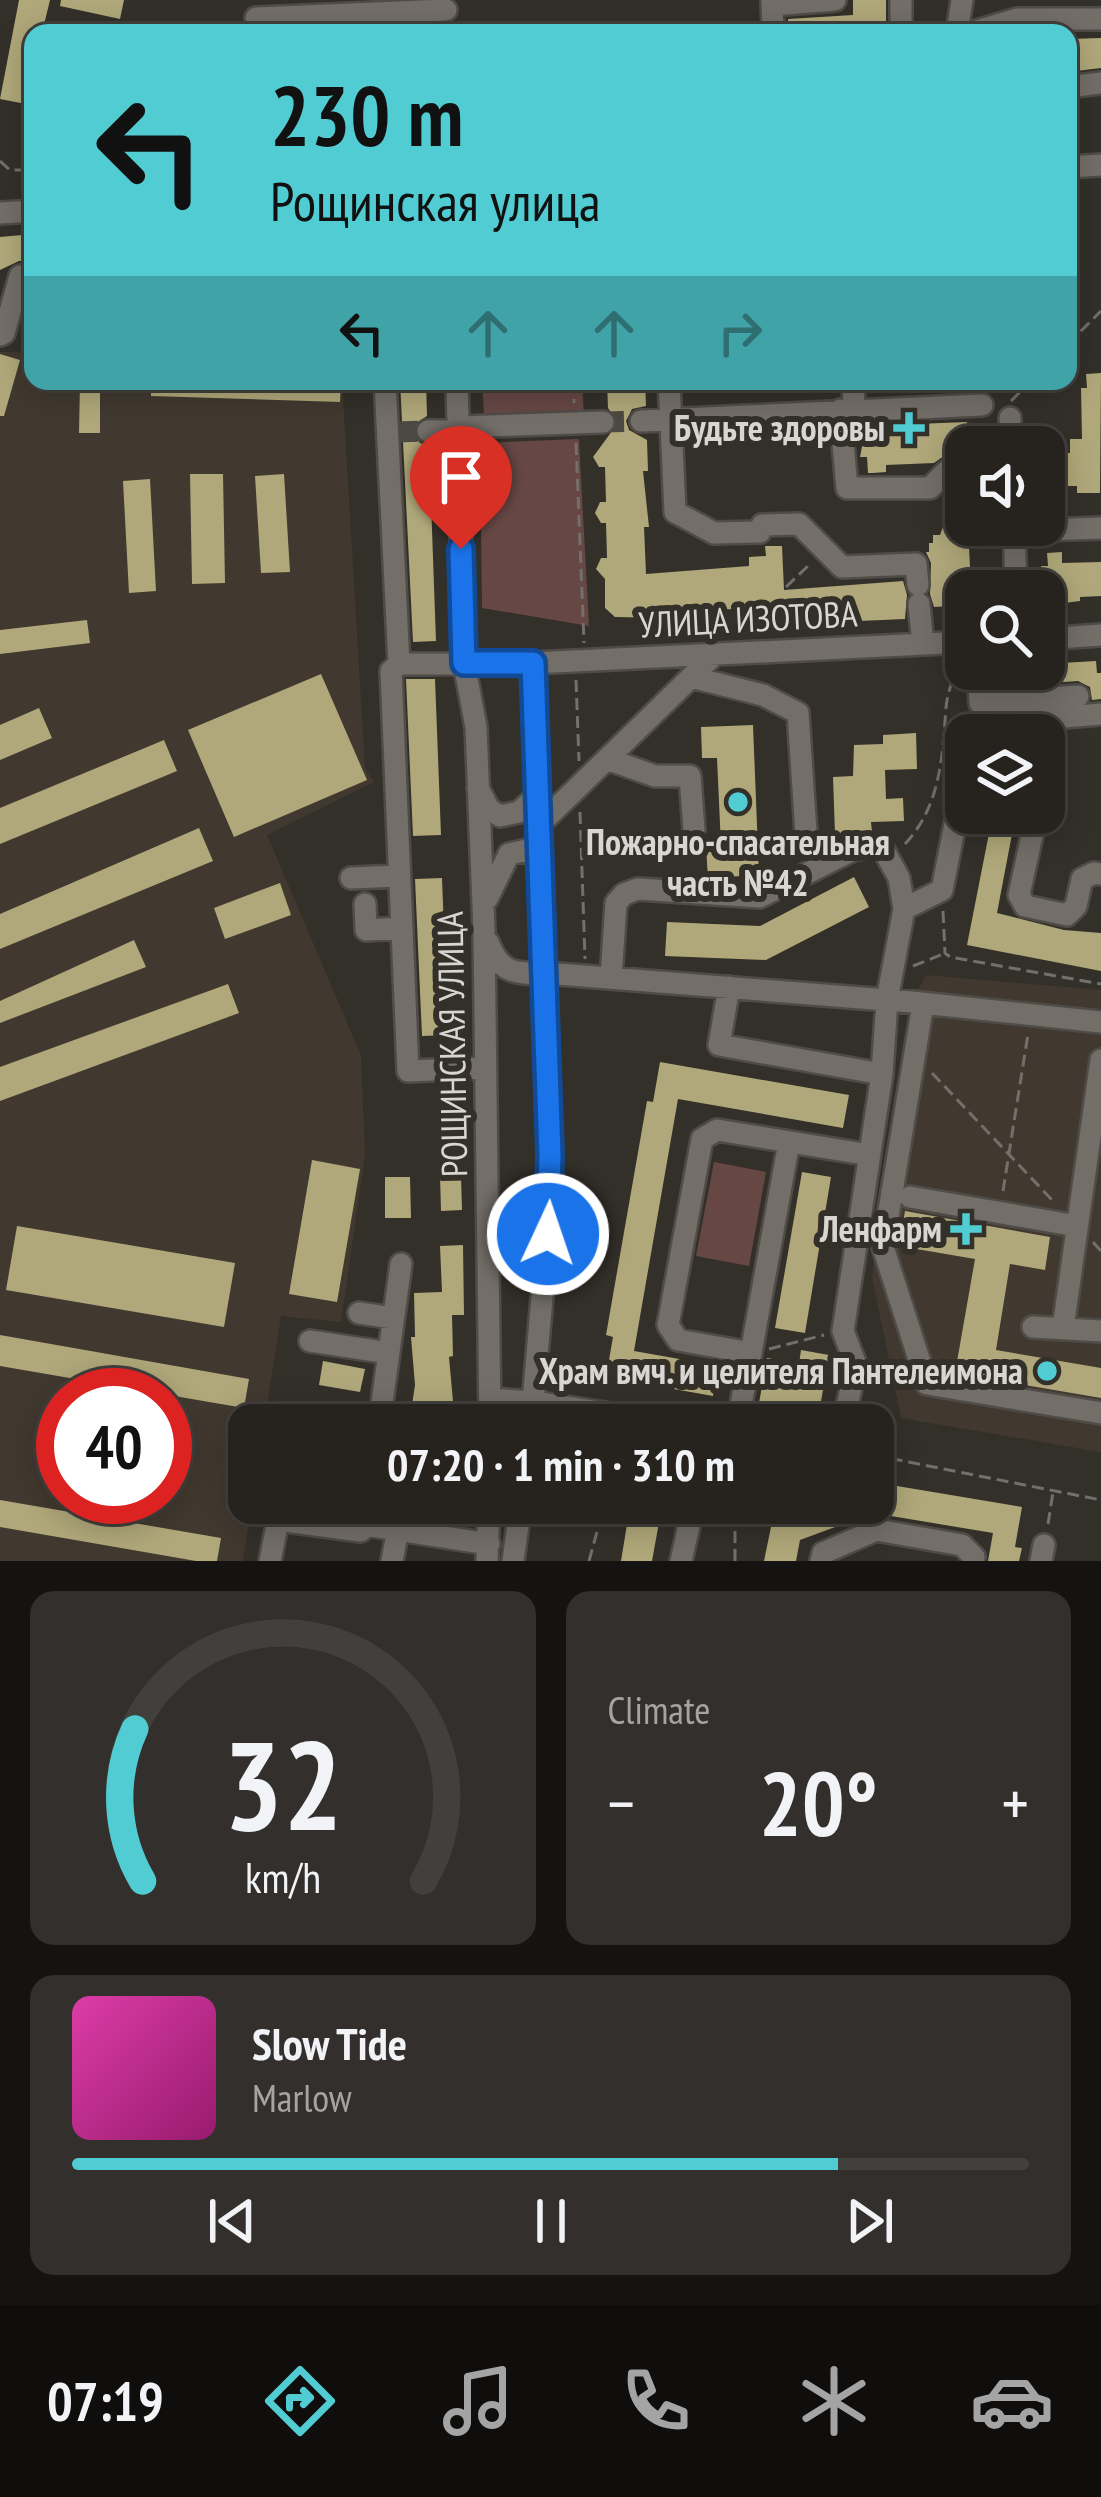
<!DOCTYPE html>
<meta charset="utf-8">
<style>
body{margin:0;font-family:"PT Sans Narrow",sans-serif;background:#322f2c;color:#f1f3f6;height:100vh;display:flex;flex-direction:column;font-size:45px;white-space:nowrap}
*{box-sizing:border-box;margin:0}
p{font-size:39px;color:#a4a4a4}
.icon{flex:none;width:66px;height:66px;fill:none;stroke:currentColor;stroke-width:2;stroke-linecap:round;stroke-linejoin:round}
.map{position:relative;height:1561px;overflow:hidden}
.side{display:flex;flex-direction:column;gap:30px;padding:30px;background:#151311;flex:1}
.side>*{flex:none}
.top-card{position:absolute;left:24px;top:24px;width:1053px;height:366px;border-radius:24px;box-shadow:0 6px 30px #0003,0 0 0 3px #42403d;background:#51ccd2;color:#111;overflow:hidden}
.buttons{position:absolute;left:945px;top:426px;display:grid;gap:24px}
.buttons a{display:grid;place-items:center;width:120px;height:120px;border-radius:24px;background:#26231f;box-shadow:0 6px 30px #0003,0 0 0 3px #42403d;font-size:60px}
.speed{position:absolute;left:36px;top:1368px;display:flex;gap:24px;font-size:60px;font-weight:700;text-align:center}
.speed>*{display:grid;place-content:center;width:156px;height:156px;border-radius:50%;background:#26231f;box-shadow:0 6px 30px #0003,0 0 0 3px #42403d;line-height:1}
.speed .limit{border:18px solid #d22;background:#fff;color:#111}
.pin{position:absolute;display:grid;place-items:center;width:102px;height:102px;color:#fff;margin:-123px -51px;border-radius:50% 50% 50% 0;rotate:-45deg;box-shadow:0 0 12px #0007}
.pin .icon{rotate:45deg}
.me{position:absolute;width:132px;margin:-66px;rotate:3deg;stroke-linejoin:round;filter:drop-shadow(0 0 9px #0008)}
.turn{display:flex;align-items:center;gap:42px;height:252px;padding:0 48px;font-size:54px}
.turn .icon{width:156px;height:156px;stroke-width:2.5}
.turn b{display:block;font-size:84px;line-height:102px}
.lanes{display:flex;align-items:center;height:114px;padding:0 48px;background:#0003;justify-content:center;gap:60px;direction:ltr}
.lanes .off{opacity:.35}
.big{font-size:90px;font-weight:600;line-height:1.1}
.side .tile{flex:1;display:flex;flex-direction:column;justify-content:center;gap:18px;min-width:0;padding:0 42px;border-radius:24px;background:#322f2c}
.side .dial{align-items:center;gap:0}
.dial svg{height:312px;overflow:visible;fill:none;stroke:#42403d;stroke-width:7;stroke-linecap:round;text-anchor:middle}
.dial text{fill:#f1f3f6;stroke:none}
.song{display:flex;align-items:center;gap:36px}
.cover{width:144px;height:144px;border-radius:18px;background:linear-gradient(135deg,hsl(320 70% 55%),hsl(320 70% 35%))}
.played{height:12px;border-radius:6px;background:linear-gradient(90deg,#51ccd2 80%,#42403d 80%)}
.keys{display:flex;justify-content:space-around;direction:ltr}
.heat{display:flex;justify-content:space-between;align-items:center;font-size:66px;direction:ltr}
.side .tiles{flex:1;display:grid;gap:30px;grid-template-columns:1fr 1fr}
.tile:last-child{grid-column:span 2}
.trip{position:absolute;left:228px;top:1404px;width:666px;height:120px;border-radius:24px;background:#26231f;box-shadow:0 6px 30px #0003,0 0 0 3px #42403d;font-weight:600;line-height:120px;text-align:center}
.tabs{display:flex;height:192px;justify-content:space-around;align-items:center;background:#0f0e0c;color:#a4a4a4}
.tabs .icon{width:84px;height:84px}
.tabs .on{color:#51ccd2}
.tabs b{font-size:54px;color:#f1f3f6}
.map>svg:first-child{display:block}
.built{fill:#41392f;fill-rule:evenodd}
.green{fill:#664744}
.building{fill:#b0a87a}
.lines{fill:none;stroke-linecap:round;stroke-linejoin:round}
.minor-tunnel{stroke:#4c4842;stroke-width:21;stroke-dasharray:21 10;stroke-linecap:butt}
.minor-casing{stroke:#4f4c48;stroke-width:26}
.path{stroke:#736f6a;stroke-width:3;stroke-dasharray:12 6;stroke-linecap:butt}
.minor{stroke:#736e68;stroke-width:21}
.route-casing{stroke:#114b97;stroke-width:30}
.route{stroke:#1a73e8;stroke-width:21}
.poi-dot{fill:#51ccd2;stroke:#332f29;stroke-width:4.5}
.labels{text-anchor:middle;stroke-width:12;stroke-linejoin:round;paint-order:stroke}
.poi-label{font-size:36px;font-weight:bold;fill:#d8d6d2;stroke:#332f29;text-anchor:end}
.street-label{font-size:36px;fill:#d8d6d2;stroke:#332f29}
</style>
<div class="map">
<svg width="1101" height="1561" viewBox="0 0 1101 1561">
<rect width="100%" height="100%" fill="#332f29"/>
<path class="built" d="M0 352H33V381H342L365 768 374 782 267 835 361 1055 365 1154 341 1322 281 1316 264 1425H249L252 1503 243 1561H0ZM63 1395H165V1497H63Z
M926 975 1101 990V1452L901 1418 872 1277 912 1002Z"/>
<path class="green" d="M482 381H582L584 417 484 414Z
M579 439 589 626 482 608 480 443Z
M714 1162 766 1172 749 1266 696 1256Z"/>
<path class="building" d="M19 0H50L42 33H33V74L26 104 0 99Z
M61 0H124L120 19 60 6Z
M853 0H886V33H788V19L853 15Z
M1101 38V68L1068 72V39Z
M33 234V261H19L0 270V237Z
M0 354 20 360 4 416H0Z
M1101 373 1100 493H1077V486H1062L1061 453H1070V439H1082L1081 388H1087L1086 374Z
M80 381H100V433H79Z
M151 381H341L340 402 151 396Z
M400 381H426L427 416 416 423 413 432 420 443 429 446 436 641 413 642Z
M607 381H645L646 406 632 409 626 421 629 430 647 440 648 471H643L649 527H644L646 574 749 566V557L766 556 765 546H782L784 590 903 581 907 595 905 619 790 624 789 619H780L761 601 744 619 733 609 714 610V615L704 621 693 616 692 611 664 612V618L615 617 605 608V579L596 569 601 558H607L606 523H601L595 513 600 502H606L605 467H599L593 457 618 423 608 408Z
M967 422 966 455 944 456 934 463 886 465V472L873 473H868L867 457H860L866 426Z
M190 474H223L225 583 192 584Z
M284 474 290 572 261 573 255 476Z
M150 479 156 591 129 593 123 481Z
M956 483 966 485 970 567H966L967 579 952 580 953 606 934 607 930 594 931 563 926 552H929V543H933V535H940L943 527 942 498Z
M1062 552V563L1101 562V596L1080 597V601L1049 605V595L1041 591V566H1048L1047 553Z
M87 620 90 643 0 654V630Z
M1096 661 1097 673H1101V699L1092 700 1090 687 1078 681 994 687 993 669H1044V664Z
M321 674 367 780 234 837 188 730Z
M406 679H435L441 835 413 836Z
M39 708 52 738 0 760V725Z
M753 725 759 875 708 878 706 847 721 846 717 758H702L701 727Z
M916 733 917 769 885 770 886 799 903 798 904 821 871 822 872 832 835 834 833 777 853 776 854 745 883 744V735Z
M164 740 177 771 0 844V808Z
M993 813H1016L997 913 1064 930 1101 933V971L967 945Z
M199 828 213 861 0 949V914Z
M854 877 869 907 766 960 665 956 667 922 760 926Z
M442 878 448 1035 422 1036 415 879Z
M280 883 291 915 225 939 214 908Z
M134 940 146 967 0 1023V1001Z
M228 984 239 1013 0 1101V1067Z
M660 1062 849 1095 843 1128 678 1099 634 1351 719 1366 713 1396 606 1377 613 1337 606 1335 647 1101 653 1102Z
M312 1160 360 1169 337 1302 289 1294Z
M802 1172 831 1177 805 1333 775 1328Z
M461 1174 462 1210 441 1211 440 1175Z
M385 1177H410L411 1218H385Z
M905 1211 1050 1237 1045 1270 1010 1264 996 1350 1101 1368V1398L955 1373 975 1259 899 1246Z
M17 1226 235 1263 224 1327 6 1290Z
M463 1245 464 1315H452L453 1356 449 1357 455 1424 409 1425 415 1385 411 1337H415L414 1293 442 1292 440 1246Z
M0 1335 249 1379 244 1408 0 1366Z
M801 1350 829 1355 819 1413 759 1403 767 1358 799 1364Z
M323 1361 365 1369 360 1392 319 1385Z
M873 1482 1022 1507 1015 1547 1022 1548 1019 1561H988L993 1533 873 1513 800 1540 796 1561H764L771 1527 782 1515 816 1503H873Z
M0 1500 221 1538 217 1561H196L0 1527Z
M384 1503H469L465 1525 382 1512Z
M629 1512 660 1517 652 1561H621Z"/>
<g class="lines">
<path class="minor-tunnel" d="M603 422 641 421
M397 432 428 431"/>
<g class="minor-casing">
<path id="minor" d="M772 0 773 33
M773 5 835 0
M256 18 446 10
M901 33V0
M957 33 962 0
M970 33 1017 19H1101
M1068 87 1101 83
M1068 167 1101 165
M0 213 33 211
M0 335 4 333 20 276H33
M385 381 399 664
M457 381 464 663 476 727 484 930 490 1425
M669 381 675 512 714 533 760 532
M853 381 854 410
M840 410 847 488H930L947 471
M1010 418 1011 447
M641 421 982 405
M458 427 603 422
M428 431H458
M964 470H966
M762 525 799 524 842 567 916 564 918 585
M1014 525 1016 591
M1014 531 1101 528
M919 604 923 644
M1044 639 1101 635
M978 669 980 703 1078 696
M691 677 763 695 798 713 806 833
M971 725 1101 714
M607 759 655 776H690L694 830
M1044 772 1050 785 1049 813 1034 826 1019 895 1025 906 1067 915 1076 906 1082 879 1094 873 1101 874
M478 788 489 809 500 816 519 812 538 795
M539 825 715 654
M351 878 399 876
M487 899 509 854 527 850 540 863
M365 904 366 930 402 928
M904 909 942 890 961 794 966 789
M488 942C500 973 514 974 545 973L912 1002 1101 1022
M611 978 616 903 624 894 638 889 760 897 855 849 882 847 899 878 904 909 887 1000 882 1074 843 1331 856 1365 843 1425
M729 987 719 1045 882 1074
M923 1004 883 1247 927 1384 1101 1413
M485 1068 408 1071 391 671 399 664 533 663 966 642
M910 1197 1077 1226
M359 1313 393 1318
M1033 1327 1101 1331
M1063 1328 1101 1060
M310 1341 389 1353
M751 1353 789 1142
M491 1399 534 1402 682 1425
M379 1425 401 1264
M531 1425 551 1193 533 663
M737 1425 751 1353 678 1340 668 1325 702 1139 717 1130 870 1155
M366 1525 489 1544
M270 1561 278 1520 361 1531 369 1503
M392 1561 398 1529
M487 1561 489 1503
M513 1561 521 1503
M681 1561 694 1503
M821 1561 823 1553 876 1530 962 1545 974 1557 973 1561
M1041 1561 1044 1545"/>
</g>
<path class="path" d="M0 161 10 170H33
M1068 344 1101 311
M573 381 574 403
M1011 401 1031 381
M576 443 584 643
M786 587 810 564
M737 633 766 606
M576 680 579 761
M580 812 585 959
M905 844C941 805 942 758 946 708 947 693 954 677 958 661
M943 911 945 953 950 957 1101 984
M913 966 943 954
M932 1073 1053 1201
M1003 1191 1028 1034
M1093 1242 1101 1251
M769 1349 824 1335
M873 1455 1101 1500
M1048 1524 1053 1492
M589 1561 601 1517 612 1503
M735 1561V1503"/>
<use href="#minor" class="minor"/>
</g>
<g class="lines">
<g class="route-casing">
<path id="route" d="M461 549 464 663H533L550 1154 548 1234"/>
</g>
<use href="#route" class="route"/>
</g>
<g class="poi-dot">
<path d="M903 410h12v12h12v12h-12v12h-12v-12h-12v-12h12z"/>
<circle cx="738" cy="802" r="12"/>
<path d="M960 1211h12v12h12v12h-12v12h-12v-12h-12v-12h12z"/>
<circle cx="1047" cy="1371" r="12"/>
</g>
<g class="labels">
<g class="poi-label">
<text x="885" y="441">Будьте здоровы</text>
<text x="738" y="855" text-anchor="middle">Пожарно-спасательная<tspan x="738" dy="41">часть №42</tspan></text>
<text x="942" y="1242">Ленфарм</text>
<text x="1023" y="1384">Храм вмч. и целителя Пантелеимона</text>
</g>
<g class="street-label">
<text transform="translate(748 619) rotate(-3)" y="13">УЛИЦА ИЗОТОВА</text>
<text transform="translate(452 1044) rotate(-91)" y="13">РОЩИНСКАЯ УЛИЦА</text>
</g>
</g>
</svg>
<div class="buttons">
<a><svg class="icon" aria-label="sound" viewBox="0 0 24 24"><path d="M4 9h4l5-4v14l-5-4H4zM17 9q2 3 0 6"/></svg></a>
<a><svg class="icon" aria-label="search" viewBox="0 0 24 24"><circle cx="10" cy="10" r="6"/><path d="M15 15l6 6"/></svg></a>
<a><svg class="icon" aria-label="layers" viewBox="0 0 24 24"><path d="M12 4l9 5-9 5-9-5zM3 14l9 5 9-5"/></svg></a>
</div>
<div class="speed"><div class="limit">40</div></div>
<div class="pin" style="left:461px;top:549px;background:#d93025"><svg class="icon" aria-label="arrive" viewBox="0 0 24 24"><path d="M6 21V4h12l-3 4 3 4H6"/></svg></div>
<svg class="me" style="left:548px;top:1234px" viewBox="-20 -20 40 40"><circle r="17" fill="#1a73e8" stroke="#fff" stroke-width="3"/><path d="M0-11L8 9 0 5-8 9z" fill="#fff"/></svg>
<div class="trip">07:20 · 1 min · 310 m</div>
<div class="top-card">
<div class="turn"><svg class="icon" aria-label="left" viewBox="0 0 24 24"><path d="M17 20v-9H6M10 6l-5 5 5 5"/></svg><div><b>230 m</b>Рощинская улица</div></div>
<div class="lanes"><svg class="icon" aria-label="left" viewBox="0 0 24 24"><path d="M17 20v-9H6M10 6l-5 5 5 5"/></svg><svg class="icon off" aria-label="ahead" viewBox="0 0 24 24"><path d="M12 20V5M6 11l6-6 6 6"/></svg><svg class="icon off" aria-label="ahead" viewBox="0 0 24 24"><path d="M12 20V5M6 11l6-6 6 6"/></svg><svg class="icon off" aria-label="right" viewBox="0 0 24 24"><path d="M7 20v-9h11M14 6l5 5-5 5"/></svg></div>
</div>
</div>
<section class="side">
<div class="tiles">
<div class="tile dial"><svg viewBox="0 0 100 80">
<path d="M14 69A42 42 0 1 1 86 69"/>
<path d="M14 69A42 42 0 0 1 12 30" stroke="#51ccd2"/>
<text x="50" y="56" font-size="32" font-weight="700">32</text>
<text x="50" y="72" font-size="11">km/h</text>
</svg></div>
<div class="tile"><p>Climate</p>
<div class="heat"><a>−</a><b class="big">20°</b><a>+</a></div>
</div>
<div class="tile">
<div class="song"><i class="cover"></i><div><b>Slow Tide</b><p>Marlow</p></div></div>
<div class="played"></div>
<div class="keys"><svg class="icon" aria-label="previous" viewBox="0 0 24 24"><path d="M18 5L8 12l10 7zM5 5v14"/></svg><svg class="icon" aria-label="pause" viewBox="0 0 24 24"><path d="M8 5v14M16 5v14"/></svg><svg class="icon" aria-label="next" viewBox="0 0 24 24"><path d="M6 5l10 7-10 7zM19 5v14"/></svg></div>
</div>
</div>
</section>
<nav class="tabs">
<b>07:19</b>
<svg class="icon on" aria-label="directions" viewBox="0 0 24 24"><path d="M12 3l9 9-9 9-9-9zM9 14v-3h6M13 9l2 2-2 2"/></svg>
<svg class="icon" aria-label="music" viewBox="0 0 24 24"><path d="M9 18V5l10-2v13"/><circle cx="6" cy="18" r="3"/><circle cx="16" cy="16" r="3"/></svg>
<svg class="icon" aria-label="phone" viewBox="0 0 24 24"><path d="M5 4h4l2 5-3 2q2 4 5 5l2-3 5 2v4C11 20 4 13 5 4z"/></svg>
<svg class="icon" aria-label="climate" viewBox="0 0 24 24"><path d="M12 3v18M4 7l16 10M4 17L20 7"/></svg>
<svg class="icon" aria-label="car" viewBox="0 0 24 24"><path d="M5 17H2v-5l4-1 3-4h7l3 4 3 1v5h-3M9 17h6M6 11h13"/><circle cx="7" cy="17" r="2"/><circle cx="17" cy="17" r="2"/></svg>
</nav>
